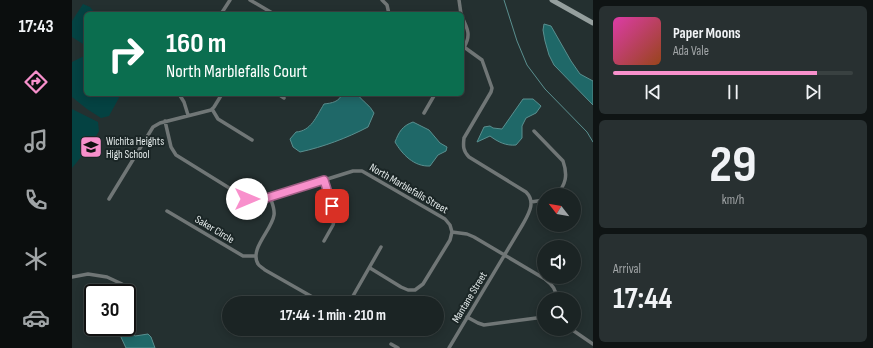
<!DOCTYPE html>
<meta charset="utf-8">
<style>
body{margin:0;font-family:"Sofia Sans Condensed",sans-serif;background:#283031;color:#f1f3f6;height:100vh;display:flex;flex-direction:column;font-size:15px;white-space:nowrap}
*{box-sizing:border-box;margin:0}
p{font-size:13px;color:#a0a4a6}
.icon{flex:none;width:22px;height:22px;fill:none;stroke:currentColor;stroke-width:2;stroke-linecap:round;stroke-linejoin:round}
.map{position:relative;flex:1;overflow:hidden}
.drawer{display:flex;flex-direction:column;gap:6px;padding:6px;background:#0f1414;width:280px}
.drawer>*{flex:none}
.banner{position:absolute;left:12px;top:12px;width:380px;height:84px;border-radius:6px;box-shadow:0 2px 10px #0003,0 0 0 1px #394141;background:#0b6e4f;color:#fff;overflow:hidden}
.needle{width:26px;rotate:301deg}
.fabs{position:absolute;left:465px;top:188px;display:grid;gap:8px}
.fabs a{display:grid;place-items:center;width:44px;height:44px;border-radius:50%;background:#1b2424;box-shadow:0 2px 10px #0003,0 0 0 1px #394141;font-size:20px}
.speed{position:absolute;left:12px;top:284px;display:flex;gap:8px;font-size:20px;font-weight:700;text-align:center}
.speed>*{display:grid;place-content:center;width:52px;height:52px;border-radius:50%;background:#1b2424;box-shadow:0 2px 10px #0003,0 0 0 1px #394141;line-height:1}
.speed .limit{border:2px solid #111;border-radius:6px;background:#fff;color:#111}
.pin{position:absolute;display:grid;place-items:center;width:34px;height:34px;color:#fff;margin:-17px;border-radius:8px;box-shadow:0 2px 6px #0006}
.me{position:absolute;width:44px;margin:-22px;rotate:90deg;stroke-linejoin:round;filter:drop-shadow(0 0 3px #0008)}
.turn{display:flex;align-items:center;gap:14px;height:84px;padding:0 16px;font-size:18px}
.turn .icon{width:52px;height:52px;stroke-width:2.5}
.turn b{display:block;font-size:28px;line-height:34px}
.big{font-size:30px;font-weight:700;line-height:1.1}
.drawer .tile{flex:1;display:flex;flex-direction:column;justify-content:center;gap:6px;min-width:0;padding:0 14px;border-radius:6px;background:#283031}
.drawer .dial{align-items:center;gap:0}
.dial b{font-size:52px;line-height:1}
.song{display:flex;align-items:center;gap:12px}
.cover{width:48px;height:48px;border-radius:6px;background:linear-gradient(135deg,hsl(320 70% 55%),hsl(20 70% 35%))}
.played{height:4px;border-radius:2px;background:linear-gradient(90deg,#f890cc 85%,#394141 85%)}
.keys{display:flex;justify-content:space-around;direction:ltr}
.trip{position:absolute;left:150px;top:296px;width:222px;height:40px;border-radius:20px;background:#1b2424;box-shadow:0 2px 10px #0003,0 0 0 1px #394141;font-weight:700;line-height:40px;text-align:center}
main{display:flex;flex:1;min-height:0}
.dock{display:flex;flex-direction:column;width:72px;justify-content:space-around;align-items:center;background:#0b0e0e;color:#a0a4a6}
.dock .icon{width:28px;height:28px}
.dock .on{color:#f890cc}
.dock b{font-size:18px;color:#f1f3f6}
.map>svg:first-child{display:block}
.green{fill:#044242}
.water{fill:#1f6868;stroke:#5a8f8f}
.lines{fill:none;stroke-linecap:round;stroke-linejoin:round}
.stream{stroke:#5a8f8f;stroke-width:1}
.minor{stroke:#707676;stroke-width:3.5}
.secondary{stroke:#959f9e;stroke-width:5}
.route-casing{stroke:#a15e85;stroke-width:10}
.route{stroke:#f890cc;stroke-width:7}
.labels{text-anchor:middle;stroke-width:4;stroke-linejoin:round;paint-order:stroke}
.poi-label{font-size:11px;fill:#e4ebeb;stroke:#1b2626;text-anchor:start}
.street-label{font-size:11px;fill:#e4ebeb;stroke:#1b2626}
</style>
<main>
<nav class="dock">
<b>17:43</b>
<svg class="icon on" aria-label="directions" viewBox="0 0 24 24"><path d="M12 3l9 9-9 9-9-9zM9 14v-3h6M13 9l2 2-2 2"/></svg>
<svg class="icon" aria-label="music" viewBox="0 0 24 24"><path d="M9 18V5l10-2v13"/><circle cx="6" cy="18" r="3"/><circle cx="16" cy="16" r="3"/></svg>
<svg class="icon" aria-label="phone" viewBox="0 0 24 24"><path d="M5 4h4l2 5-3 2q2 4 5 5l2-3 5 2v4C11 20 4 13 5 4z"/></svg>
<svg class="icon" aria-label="climate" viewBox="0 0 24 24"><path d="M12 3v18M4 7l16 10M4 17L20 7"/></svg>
<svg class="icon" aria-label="car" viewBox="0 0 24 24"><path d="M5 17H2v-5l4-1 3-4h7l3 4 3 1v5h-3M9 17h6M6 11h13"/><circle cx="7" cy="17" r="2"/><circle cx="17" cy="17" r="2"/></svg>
</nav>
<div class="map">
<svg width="521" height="348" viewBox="0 0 521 348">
<rect width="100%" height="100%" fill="#243030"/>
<path class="green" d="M11 4 18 7 24 14H14V46L0 37V21Z
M14 55V94H49L37 116 29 118 15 109 0 97V62Z
M0 109 26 122 27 131 19 145 0 168Z"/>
<path class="water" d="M472 24 479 26 499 61 508 74 521 81V105L482 65 477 55 473 41 471 30Z
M270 94H285C290 101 298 105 302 113L296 127C275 138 251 147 228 152L221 147 218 139 224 132C239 131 244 117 252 104 260 103 267 102 270 94Z
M451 99H461L469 106 464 113 454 118 450 126V138L444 145C434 146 426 142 418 136L405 142 412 127 418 126 421 128 430 129Z
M341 122 357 130 368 143 375 147 374 151 366 155 358 166C342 167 330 154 323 142 327 132 330 126 341 122Z
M56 329 63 336 76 334 79 337 83 348H54L48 335 51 332Z"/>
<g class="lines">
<path class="stream" d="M432 0 445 41 455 65 473 89 515 132 521 142"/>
<path class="minor" d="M178 0 202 14
M310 0 315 5 317 14
M387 0 389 14
M149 14 158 0
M107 94 112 102 116 115
M206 94 212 98
M140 109 146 119 180 140
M352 113 363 94
M93 121 99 147 104 155 175 199 185 201 281 171H290L373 219 378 225 380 232 395 234 402 237 473 279C481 285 484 290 485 299
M462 131 491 161C496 175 494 185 484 195
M252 180 263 217 261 225 252 241
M198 197C200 203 203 209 202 215 200 230 177 249 186 264 187 266 191 268 193 270L251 303
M37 199 81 127 88 123 139 110 142 107 150 94
M459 202 472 200
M95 211 171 256H184
M298 268 329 287 336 290H343L351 284 378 240 380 232
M0 277 16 274 35 277 50 284
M277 303 309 247
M395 317 406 323 412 325 472 317
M499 329 521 344
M319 344 326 348
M377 348 451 224C457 213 464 202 454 192L397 157C391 151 391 146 392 138L419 92 420 88 410 60 392 47C399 36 396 29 390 17"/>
<path class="secondary" d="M480 0 521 23"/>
</g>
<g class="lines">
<g class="route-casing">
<path id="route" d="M175 199 185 201 252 180 260 206"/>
</g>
<use href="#route" class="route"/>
</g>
<defs>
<g id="school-square" transform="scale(1.15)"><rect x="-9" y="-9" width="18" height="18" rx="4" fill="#f890cc" stroke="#1b2626"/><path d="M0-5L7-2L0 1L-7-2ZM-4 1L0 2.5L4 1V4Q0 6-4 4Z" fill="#111"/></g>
</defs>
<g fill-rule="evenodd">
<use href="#school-square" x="19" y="147"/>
</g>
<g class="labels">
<g class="poi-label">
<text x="34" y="145">Wichita Heights<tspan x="34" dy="13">High School</tspan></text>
</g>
<g class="street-label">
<text transform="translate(337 188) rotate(30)" y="4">North Marblefalls Street</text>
<text transform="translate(143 229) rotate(31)" y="4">Saker Circle</text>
<text transform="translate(397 297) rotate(-59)" y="4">Mantane Street</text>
</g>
</g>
</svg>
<div class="fabs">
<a><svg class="needle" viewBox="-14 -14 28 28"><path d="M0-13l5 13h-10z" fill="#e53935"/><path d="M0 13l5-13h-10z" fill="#a0a4a6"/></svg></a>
<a><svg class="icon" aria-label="sound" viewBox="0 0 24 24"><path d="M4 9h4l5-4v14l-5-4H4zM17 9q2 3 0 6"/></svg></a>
<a><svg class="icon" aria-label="search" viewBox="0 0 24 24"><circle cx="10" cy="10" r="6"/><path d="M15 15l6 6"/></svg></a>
</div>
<div class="speed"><div class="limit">30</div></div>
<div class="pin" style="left:260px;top:206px;background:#d93025"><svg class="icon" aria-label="arrive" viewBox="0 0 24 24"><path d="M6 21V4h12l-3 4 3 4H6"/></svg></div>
<svg class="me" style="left:175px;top:199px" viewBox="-20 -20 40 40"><circle r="19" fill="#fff"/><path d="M0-13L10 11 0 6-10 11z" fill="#f890cc"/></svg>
<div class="trip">17:44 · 1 min · 210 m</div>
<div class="banner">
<div class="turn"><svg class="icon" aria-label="right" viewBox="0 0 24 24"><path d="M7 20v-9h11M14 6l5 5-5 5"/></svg><div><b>160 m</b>North Marblefalls Court</div></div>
</div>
</div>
<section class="drawer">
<div class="tile">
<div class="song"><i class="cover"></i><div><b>Paper Moons</b><p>Ada Vale</p></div></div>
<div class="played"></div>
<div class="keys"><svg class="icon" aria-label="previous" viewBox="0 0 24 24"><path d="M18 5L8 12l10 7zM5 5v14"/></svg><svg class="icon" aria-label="pause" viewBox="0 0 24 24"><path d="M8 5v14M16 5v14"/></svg><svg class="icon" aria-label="next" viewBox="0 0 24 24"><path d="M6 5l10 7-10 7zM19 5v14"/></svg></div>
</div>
<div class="tile dial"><b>29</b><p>km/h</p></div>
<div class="tile"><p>Arrival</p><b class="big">17:44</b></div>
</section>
</main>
